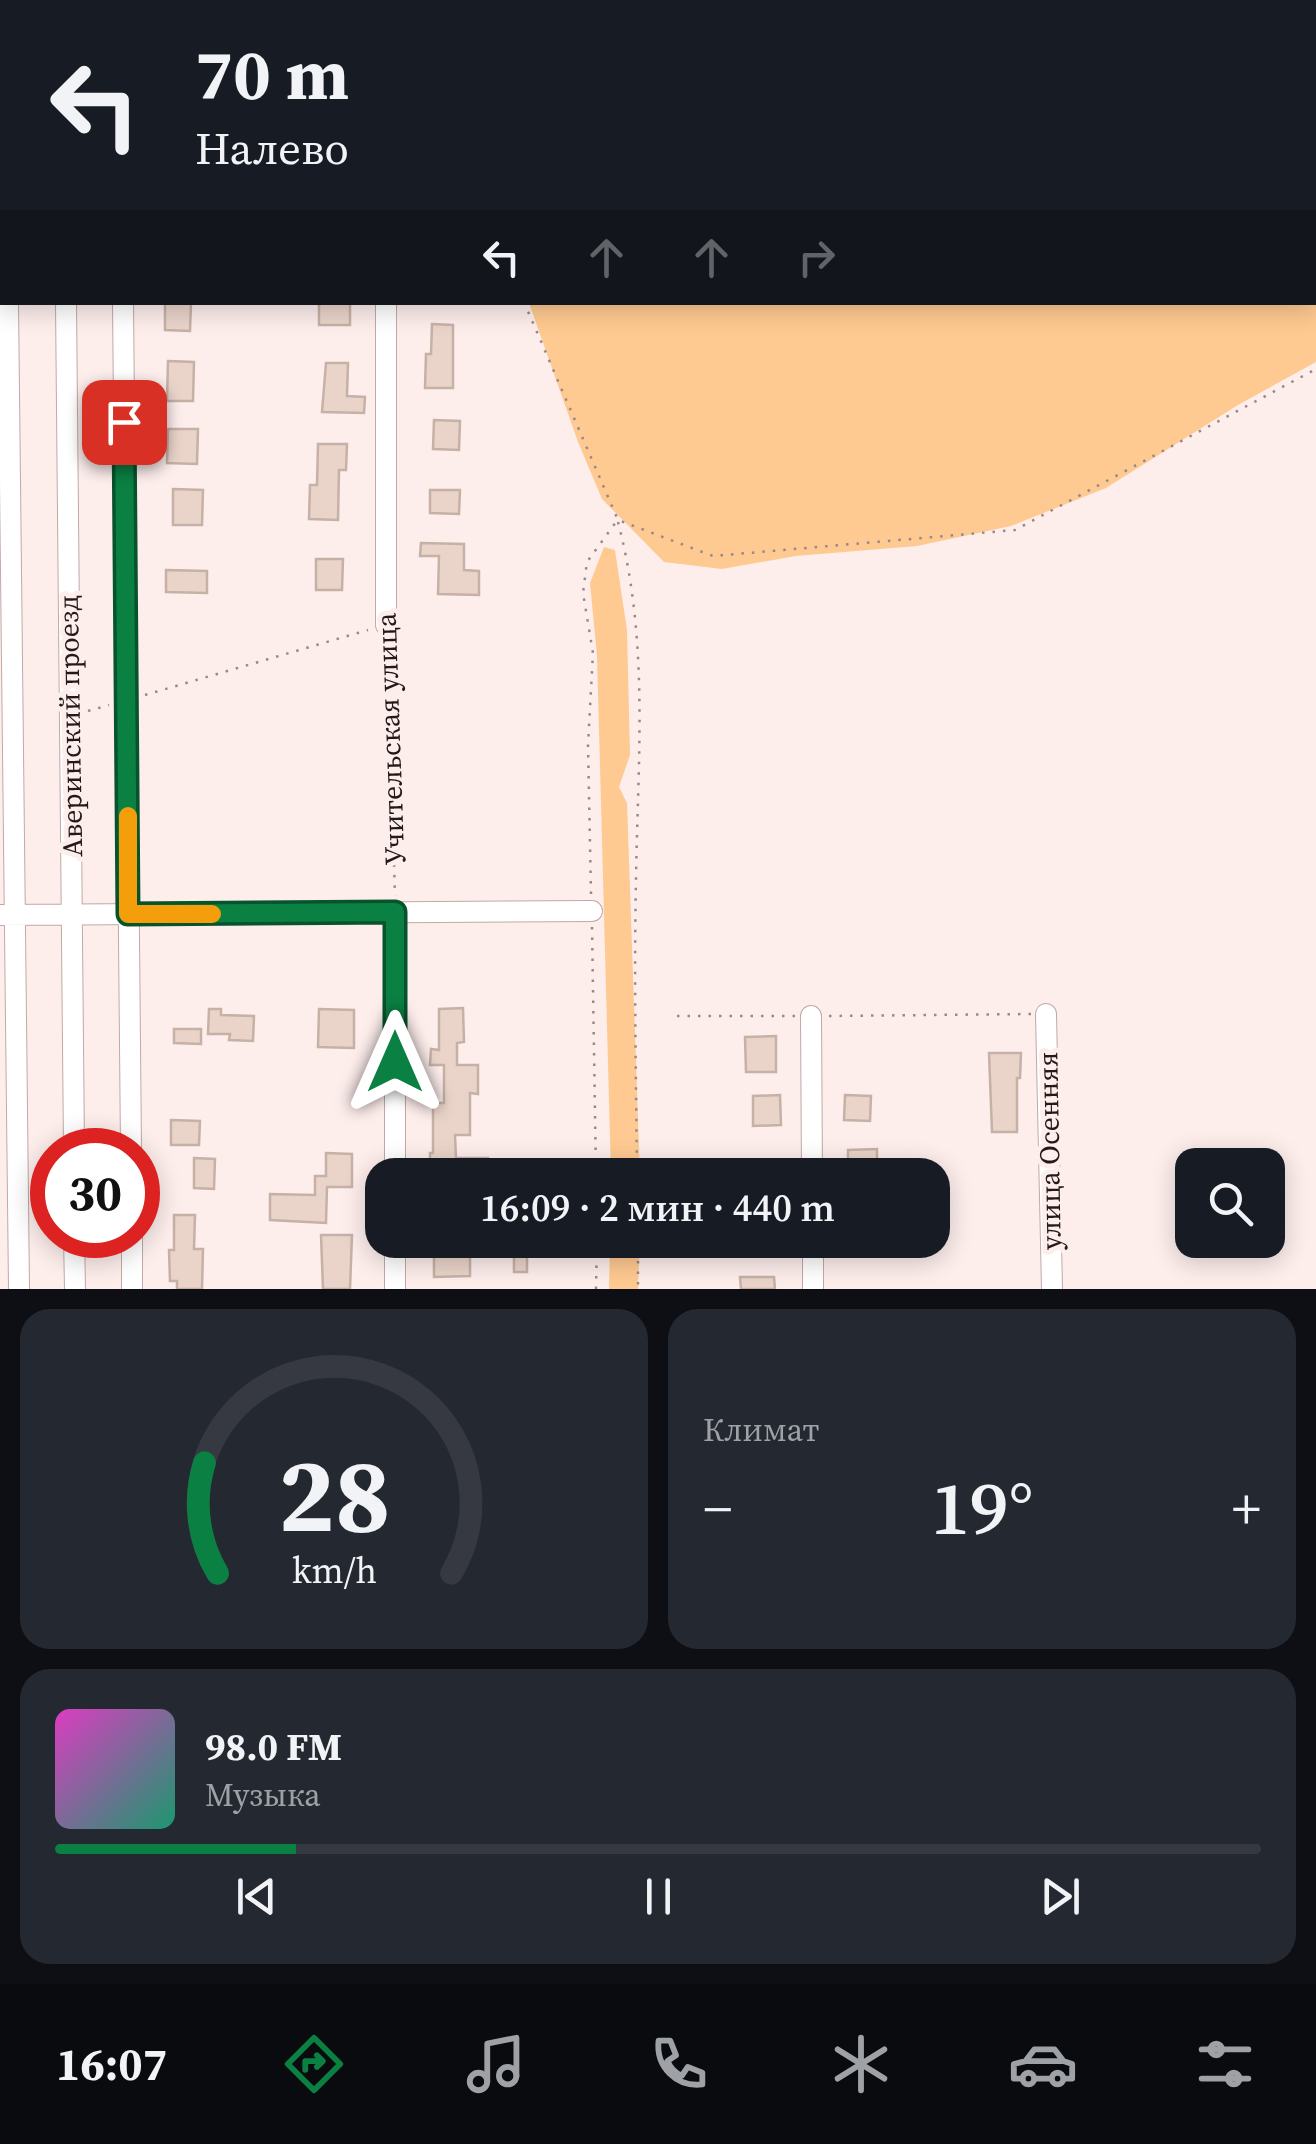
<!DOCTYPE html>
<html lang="ru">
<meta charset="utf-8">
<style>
body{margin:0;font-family:"Source Serif 4",serif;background:#242831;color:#f1f3f6;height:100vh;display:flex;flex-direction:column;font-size:38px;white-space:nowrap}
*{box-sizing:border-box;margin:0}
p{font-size:32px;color:#9ea1a6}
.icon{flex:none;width:55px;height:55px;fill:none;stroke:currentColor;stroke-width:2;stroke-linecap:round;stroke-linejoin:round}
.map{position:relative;height:1289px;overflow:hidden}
.sheet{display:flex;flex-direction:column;gap:20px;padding:20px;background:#0d0f14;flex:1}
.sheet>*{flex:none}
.banner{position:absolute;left:0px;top:0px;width:1318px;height:305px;box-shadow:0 5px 25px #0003;background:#171b24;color:#f1f3f6;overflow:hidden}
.tools{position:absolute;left:1175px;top:1148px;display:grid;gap:20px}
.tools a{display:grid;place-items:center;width:110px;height:110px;border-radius:20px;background:#171b24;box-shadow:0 5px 25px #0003;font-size:50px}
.speed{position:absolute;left:30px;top:1128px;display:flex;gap:20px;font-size:50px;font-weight:700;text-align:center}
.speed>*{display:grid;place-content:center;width:130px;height:130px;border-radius:50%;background:#171b24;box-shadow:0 5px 25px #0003;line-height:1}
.speed .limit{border:15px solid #d22;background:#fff;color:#111}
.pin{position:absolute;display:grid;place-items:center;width:85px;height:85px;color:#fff;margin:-42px;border-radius:20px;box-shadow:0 5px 15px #0006}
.me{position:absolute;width:110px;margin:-55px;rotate:0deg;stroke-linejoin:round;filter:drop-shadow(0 0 8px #0008)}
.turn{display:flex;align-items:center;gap:35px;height:210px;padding:0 30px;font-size:45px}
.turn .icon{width:130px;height:130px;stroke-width:2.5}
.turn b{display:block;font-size:70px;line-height:85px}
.lanes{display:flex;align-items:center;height:95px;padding:0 30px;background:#0003;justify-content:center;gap:50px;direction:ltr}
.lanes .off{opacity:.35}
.big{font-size:75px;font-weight:600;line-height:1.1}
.sheet .card{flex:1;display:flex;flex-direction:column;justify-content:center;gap:15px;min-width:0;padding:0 35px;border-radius:30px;background:#242831}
.sheet .dial{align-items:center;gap:0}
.dial svg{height:260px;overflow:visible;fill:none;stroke:#363941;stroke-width:7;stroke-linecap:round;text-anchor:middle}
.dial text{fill:#f1f3f6;stroke:none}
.song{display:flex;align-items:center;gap:30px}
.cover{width:120px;height:120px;border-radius:15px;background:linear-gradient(135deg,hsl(310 70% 55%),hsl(160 70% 35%))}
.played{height:10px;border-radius:5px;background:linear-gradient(90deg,#0b8043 20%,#363941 20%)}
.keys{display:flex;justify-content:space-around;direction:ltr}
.heat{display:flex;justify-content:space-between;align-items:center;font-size:55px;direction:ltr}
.sheet .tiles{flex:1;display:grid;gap:20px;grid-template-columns:1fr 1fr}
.card:last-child{grid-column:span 2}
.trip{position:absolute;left:365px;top:1158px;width:585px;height:100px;border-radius:30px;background:#171b24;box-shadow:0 5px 25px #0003;font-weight:600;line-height:100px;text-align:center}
.tabs{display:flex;height:160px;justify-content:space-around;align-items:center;background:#090b0e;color:#9ea1a6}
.tabs .icon{width:70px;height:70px}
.tabs .on{color:#0b8043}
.tabs b{font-size:45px;color:#f1f3f6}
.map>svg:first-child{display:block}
.green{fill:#ffca91}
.building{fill:#ead4ca;stroke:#c6b1a7;stroke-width:2.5}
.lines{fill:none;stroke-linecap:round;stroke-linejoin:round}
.minor-casing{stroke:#c1a9a7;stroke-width:22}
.path{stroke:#968a88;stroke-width:2.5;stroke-dasharray:2.5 8;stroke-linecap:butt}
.minor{stroke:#fff;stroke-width:20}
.route-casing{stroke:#07532c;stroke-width:25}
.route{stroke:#0b8043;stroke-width:18}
.slow{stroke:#f59e0b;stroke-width:18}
.labels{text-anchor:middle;stroke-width:10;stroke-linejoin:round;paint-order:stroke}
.street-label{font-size:28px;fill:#221a19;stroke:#fdeeec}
</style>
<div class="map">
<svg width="1316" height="1289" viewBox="0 0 1316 1289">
<rect width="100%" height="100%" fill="#fdeeec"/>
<path class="green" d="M514 0H1316V362L1238 405 1106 488 1011 526 917 546 796 556 722 569 664 562 602 499 578 442 529 303 1315 302V2H512Z
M604 547 615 550 627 630 630 755 619 787 627 803 640 1175H611L597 656 590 583Z
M610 1240H640L638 1289H609Z"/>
<path class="building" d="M165 302H191L190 331 165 330Z
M319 302H350V325H319Z
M432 324 453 325V388H425L426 354H431Z
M168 361 194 362 193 401H167Z
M326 363H348L347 396 365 397 364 413 322 412Z
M434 420 460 421 459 450 433 449Z
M168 429H198L197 464 167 463Z
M318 444H347L346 470H339L338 520 309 519 310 485H317Z
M173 489 203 490 202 525H173Z
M430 490H460L459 514 430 513Z
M421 543 464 544V570L479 571V595L438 594 439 556H420Z
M316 559H343L342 590H316Z
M166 570 207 571V593L166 592Z
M463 1008 464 1042 457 1043V1065H478V1094L470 1093V1135H455L456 1158H488V1175H463V1170L430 1169V1153H433V1103H444V1065H430L431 1049 439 1050V1009Z
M209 1009H221V1015L254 1016 253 1041 229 1040 230 1034H208Z
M319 1009 354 1010V1048L318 1047Z
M174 1029H201V1044L174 1043Z
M776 1036V1072H746L745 1037Z
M989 1053H1021L1020 1078H1017V1132H992Z
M780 1095 781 1125 753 1126V1096Z
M845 1095 871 1096 870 1121 844 1120Z
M171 1120 200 1121 199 1145H171Z
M877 1149V1175H848V1150Z
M326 1153 352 1154V1187H327L326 1223 270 1220V1194L315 1195V1176H326Z
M194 1158 215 1159 214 1189 194 1188Z
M174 1215H195L194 1249H203L202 1289H177V1281H170L169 1250H174Z
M321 1235H352L350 1289H323Z
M514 1240H527V1272H514Z
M850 1240H874V1255L850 1256Z
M434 1246H470V1276L434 1277Z
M740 1277H774L775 1289H741Z"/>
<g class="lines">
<g class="minor-casing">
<path id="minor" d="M63 0V2
M121 0V2
M6 2V0
M0 89H2
M8 302 19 1289
M66 302 74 1150
M123 302 131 1150
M386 302V625
M395 913V1175
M0 915 592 911
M1046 1014 1052 1289
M811 1016 812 1175
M74 1235 75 1289
M132 1235V1289
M395 1240V1289
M813 1240V1289"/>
</g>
<path class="path" d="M421 0 422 2
M522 0 528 2
M386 2V0
M506 2 508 0
M663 2 667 0
M524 302 618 520 713 556 1015 530 1316 369
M618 522C649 640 638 756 636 878 634 977 636 1076 637 1175
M387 644 395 896
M145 695 368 630
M88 711 109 705
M591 894 588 745 593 653 583 593 587 562 616 522
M592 927 596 1175
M677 1016H796
M829 1016 1031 1014
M638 1240V1289
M596 1289 597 1240"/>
<use href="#minor" class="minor"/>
</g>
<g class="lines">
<g class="route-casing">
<path id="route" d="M124 422 128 914 395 912V1062"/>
</g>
<use href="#route" class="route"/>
<path class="slow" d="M128 816V914H212"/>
</g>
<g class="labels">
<g class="street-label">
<text transform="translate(70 726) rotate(-91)" y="10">Аверинский проезд</text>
<text transform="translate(390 739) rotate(-92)" y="10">Учительская улица</text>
<text transform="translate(1049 1151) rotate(-91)" y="10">улица Осенняя</text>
</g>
</g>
</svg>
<div class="tools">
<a><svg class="icon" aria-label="search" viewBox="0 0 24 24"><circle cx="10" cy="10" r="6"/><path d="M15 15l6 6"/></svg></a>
</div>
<div class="speed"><div class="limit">30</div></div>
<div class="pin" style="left:124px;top:422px;background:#d93025"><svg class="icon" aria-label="arrive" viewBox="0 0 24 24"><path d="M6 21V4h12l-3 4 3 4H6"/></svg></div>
<svg class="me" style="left:395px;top:1062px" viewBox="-20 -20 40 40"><path d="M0-17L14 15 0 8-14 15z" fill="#0b8043" stroke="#fff" stroke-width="4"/></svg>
<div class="trip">16:09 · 2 мин · 440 m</div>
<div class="banner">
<div class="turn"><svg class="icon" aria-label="left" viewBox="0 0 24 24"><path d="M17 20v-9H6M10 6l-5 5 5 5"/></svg><div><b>70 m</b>Налево</div></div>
<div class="lanes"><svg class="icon" aria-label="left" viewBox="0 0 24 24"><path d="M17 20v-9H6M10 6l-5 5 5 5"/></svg><svg class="icon off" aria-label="ahead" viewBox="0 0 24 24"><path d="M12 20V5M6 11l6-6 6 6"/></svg><svg class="icon off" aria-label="ahead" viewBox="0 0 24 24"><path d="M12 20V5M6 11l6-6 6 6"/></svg><svg class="icon off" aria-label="right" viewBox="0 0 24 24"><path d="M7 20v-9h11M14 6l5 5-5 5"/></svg></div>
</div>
</div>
<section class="sheet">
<div class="tiles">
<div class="card dial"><svg viewBox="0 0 100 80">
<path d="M14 69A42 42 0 1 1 86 69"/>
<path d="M14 69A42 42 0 0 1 10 35" stroke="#0b8043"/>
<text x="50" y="56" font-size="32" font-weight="700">28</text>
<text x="50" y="72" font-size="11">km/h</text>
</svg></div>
<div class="card"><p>Климат</p>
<div class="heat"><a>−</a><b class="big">19°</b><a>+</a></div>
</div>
<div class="card">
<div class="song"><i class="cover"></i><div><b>98.0 FM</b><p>Музыка</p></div></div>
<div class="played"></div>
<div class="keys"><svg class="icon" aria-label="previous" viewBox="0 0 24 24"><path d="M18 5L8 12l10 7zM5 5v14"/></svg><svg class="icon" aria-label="pause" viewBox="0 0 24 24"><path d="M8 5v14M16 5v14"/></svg><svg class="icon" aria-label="next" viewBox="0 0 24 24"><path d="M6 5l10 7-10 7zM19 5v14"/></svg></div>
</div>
</div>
</section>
<nav class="tabs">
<b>16:07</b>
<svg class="icon on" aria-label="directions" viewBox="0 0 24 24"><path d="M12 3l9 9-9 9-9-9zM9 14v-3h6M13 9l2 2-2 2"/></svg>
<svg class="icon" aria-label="music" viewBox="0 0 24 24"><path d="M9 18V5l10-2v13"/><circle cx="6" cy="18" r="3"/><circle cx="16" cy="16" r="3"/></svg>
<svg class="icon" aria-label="phone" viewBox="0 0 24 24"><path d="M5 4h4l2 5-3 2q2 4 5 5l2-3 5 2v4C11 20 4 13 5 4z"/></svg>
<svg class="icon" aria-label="climate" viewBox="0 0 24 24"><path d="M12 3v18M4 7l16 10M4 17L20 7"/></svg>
<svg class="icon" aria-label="car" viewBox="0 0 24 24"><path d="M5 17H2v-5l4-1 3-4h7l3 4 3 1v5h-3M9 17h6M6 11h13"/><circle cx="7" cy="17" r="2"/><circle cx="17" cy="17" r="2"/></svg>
<svg class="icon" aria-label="filters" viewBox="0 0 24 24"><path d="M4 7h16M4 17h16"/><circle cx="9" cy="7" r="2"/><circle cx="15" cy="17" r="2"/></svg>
</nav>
